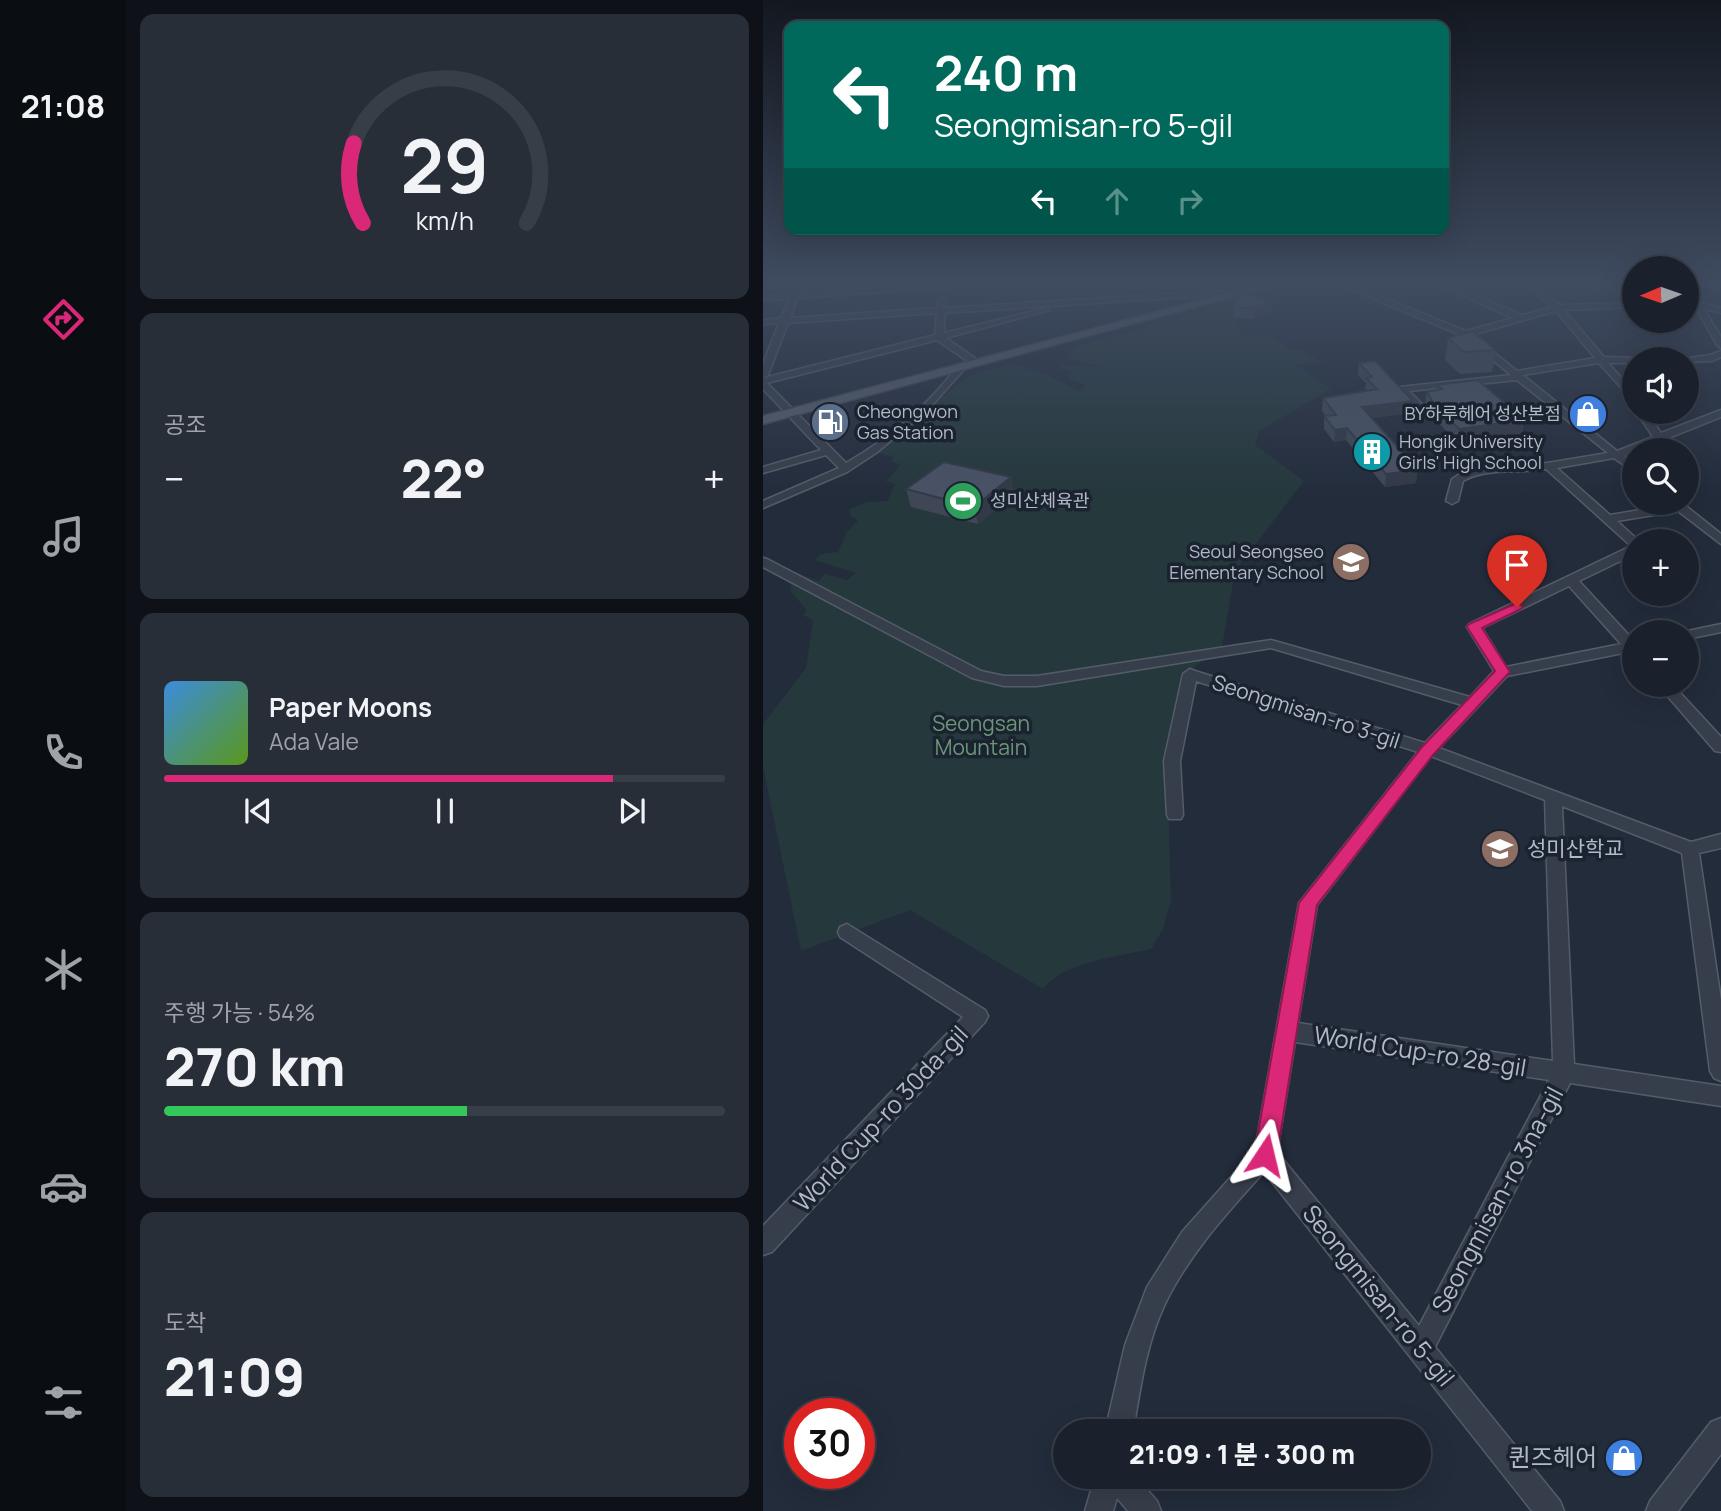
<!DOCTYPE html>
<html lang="ko">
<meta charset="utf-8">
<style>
body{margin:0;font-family:Manrope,"Noto Sans KR",sans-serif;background:#272e38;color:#f1f3f6;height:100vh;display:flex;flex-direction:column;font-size:26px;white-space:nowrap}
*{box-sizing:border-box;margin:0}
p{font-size:23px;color:#9fa3a9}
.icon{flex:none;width:38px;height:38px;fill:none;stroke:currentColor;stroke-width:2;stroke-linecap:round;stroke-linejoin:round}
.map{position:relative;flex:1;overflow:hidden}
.panel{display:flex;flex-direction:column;gap:14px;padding:14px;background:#0e1218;width:637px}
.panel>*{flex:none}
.banner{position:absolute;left:21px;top:21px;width:665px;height:214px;border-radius:14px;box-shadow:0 7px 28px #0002,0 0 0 2px #383e48;background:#00695c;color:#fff;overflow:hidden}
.needle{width:46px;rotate:268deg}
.tools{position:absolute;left:859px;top:256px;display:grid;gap:14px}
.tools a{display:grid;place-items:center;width:77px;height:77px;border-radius:50%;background:#1a212c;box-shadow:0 7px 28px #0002,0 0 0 2px #383e48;font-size:35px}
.speed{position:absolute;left:21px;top:1398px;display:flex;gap:14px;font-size:35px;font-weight:700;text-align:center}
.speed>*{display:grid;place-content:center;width:91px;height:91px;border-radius:50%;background:#1a212c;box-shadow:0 7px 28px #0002,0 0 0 2px #383e48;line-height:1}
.speed .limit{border:10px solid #d22;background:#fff;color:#111}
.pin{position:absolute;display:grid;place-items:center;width:60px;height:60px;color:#fff;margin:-72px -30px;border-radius:50% 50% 50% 0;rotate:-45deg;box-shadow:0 0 7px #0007}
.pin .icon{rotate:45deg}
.me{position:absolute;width:77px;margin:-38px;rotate:10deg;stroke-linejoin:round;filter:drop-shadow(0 0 5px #0008)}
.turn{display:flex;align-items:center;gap:24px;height:147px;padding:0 35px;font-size:32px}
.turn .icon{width:91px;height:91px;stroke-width:2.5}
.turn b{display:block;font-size:49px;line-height:60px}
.lanes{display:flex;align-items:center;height:66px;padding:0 35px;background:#0003;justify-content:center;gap:35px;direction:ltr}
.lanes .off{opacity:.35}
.big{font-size:52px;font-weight:800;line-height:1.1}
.panel .card{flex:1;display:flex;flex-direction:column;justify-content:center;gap:10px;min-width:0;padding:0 24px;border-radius:14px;background:#272e38}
.panel .dial{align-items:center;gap:0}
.dial svg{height:182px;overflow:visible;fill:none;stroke:#383e48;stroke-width:7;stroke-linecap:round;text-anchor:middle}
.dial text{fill:#f1f3f6;stroke:none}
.song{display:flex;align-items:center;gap:21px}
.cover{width:84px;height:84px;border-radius:10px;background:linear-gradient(135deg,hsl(210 70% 55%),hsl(90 70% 35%))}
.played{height:7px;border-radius:4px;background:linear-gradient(90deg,#db2777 80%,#383e48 80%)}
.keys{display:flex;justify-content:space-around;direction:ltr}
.heat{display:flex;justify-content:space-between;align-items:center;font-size:38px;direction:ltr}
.charge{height:10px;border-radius:5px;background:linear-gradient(90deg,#34c759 54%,#383e48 0)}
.trip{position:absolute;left:290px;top:1419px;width:378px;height:70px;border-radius:35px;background:#1a212c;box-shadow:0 7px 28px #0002,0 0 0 2px #383e48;font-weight:800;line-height:70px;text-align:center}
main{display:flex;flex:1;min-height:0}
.tabs{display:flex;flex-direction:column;width:126px;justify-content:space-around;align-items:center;background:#0a0d12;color:#9fa3a9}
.tabs .icon{width:49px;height:49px}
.tabs .active{color:#db2777}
.tabs b{font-size:32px;color:#f1f3f6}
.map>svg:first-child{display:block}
.green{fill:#25383c}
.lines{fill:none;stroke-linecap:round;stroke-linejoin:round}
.minor-casing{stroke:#555c69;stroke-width:3}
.major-casing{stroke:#404754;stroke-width:3}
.minor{fill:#373e4b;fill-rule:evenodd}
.major{fill:#555d6b;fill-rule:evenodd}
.wall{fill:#3f4756}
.shaded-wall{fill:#333946}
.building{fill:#495264;stroke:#333946;stroke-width:2}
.route{fill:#db2777;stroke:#8e194d;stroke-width:2}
.labels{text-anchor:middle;stroke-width:7;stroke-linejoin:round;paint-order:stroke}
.far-poi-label{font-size:18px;fill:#b2b9c7;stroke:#1c2330;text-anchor:start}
.street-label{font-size:21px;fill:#b2b9c7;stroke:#1c2330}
.park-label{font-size:21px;fill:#699777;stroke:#1c2330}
.poi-label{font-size:21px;fill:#b2b9c7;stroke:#1c2330;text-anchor:start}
.near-street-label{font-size:24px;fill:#b2b9c7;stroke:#1c2330}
.near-poi-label{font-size:24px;fill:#b2b9c7;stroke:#1c2330;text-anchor:end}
</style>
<main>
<nav class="tabs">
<b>21:08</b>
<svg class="icon active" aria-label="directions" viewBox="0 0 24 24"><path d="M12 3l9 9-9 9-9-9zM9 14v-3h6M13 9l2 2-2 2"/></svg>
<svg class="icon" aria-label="music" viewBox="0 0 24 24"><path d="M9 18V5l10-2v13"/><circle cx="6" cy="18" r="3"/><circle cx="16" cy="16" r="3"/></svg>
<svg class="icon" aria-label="phone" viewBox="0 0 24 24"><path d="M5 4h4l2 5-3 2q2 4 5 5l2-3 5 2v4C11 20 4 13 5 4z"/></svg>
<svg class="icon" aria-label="climate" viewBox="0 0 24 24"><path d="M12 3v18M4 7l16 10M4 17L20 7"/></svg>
<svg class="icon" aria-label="car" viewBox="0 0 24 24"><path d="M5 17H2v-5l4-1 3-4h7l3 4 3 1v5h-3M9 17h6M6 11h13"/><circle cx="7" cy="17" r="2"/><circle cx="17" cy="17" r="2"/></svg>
<svg class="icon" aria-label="filters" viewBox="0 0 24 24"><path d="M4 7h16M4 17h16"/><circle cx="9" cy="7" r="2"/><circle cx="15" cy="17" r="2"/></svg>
</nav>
<section class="panel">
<div class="card dial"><svg viewBox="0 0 100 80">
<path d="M14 69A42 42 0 1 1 86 69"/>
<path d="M14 69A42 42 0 0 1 10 34" stroke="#db2777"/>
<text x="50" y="56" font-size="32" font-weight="700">29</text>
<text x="50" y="72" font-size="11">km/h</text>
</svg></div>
<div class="card"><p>공조</p>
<div class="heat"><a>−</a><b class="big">22°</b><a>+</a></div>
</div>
<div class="card">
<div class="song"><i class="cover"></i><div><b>Paper Moons</b><p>Ada Vale</p></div></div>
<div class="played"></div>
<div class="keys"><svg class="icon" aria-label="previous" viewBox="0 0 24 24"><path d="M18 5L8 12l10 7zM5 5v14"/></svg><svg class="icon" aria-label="pause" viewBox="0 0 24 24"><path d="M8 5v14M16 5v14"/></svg><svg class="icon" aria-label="next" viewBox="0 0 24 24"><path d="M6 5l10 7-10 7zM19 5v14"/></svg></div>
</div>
<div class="card"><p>주행 가능 · 54%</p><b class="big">270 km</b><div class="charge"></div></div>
<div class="card"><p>도착</p><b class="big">21:09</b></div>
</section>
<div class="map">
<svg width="958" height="1511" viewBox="0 0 958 1511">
<rect width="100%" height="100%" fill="#232c3b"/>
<path class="green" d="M476 302 468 315 478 332 486 337 502 333 529 350 536 349 562 363 531 364 568 389 496 431 492 445 541 481 472 571 459 647 427 670 404 760 408 900 400 929 388 949C354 957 302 961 280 989L147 910 38 951 0 766V724L43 668 50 620 40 615 44 611 27 590 31 571 55 581 62 574 84 580 93 573 52 560 58 554 75 552 84 532 95 520 88 517 86 509 104 502 124 501 132 484 123 481 138 465 128 461 132 457 112 452 192 386 211 374 249 364 286 376 317 391 322 385 306 379 309 371 299 369 297 365 337 367 304 358 311 347Z"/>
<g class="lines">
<g class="minor-casing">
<path id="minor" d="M32 284H40L36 293 186 284H228L34 298 27 318 174 308 175 300 179 298 183 300 182 308 487 289 491 291 487 293 182 313 181 333 283 308 287 310 183 338 216 361V365H210L174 340 4 383 83 463C125 439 167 404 195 365L203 367 165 410 113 453 84 472 0 508V501L76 468 63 455 0 473V467L58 450 0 389V378L172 335 174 313 25 323 5 375 0 378V364L16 323 0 324V320L18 318 26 299 0 300V296L28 294Z
M575 284H586L703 331 750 318 673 284H684L759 315 789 307 763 284H772L797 305 872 303V307L801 310 841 357 875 358 872 359V363H845L872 393V403L836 363 760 375 854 451 890 437 873 411H883L898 433 958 410V417L861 456 872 464V473L851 458 794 468 847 515 908 505 905 502H918L958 534V544L915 511 854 521 876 541H872V554L816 581 872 642V655L865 652 744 676 676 748 928 842 958 834V848L936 853 958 1000V1081L951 1078 947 1071 919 853 799 806 811 1064 958 1086V1106L807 1083 672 1347 797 1501 801 1511H769L501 1172C464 1213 425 1255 401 1306 383 1345 377 1390 370 1432H342L362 1345 384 1287 419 1232 492 1150 536 903 655 752 433 681 417 761 420 815 418 819H406L404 815 401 761 420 674 427 669 432 671 662 743 699 705 508 648 274 686H241L209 678 0 567V558L4 559 218 671 241 676H274L508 640 707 697 731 671 704 627 706 624 868 546 783 469C757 474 724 467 700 481L695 501 689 504 683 501 689 479 700 472 730 466 760 467 845 453 754 380 646 391 663 408 655 410 636 391V387L748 375 700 336ZM793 311 832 358 754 371 709 335ZM806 586 858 644 743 667 719 628ZM668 756 782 800 790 1061 535 1023 554 905ZM532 1042 786 1080 656 1326 514 1152Z
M953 284H958V286H954Z
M924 290 938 303 958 308V313L941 309 958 337V348L954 345 932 306 926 303 928 301 924 297Z
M958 351V357L949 361 924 362V359H919L947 355Z
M958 624V632L924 639V632H920Z
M894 684H909L958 737V752L952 751Z
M84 924 222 1010 225 1016 222 1022 9 1252 0 1255V1226L200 1017 77 937 75 932 77 927Z
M958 1418V1454L915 1511H883L887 1501 948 1422Z
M332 1477H373L394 1501 398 1511H365L354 1498 350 1511H322Z"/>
</g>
<g class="major-casing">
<path id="major" d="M499 284H516L0 424V416Z"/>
</g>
<use href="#minor" class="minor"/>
<use href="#major" class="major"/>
</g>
<path class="wall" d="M845 284H872V300L862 301 844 287Z
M508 302V312L490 319 471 318V308Z
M685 338 733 350 729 372 697 374 682 360Z
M596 363 650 401 648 413 609 418 653 483 622 487 583 440 571 442 561 429V416H563L559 411 560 398 604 391 602 389 603 383 595 375Z
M673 385 761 420 759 433 694 442 669 416 662 404 664 392 673 390Z
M248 477 251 495 215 524 148 507 143 489Z"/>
<path class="shaded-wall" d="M508 302V312L490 319V308Z
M650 401 648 413 598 420 599 407Z
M761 420 759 433 694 442 696 429Z
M584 428 583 440 571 442 572 430Z
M655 470 653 483 622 487 623 474Z
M248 477 251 495 215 524 211 507Z"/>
<path class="building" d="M857 284H872V290H865Z
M484 292 508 302 490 308H471L475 293Z
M709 331 733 350 701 352 685 338Z
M612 361 650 401 599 407 655 470 623 474 584 428 572 430 561 416 573 415 560 398 614 389 603 378 609 377 596 363Z
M715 380 761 420 696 429 671 404 664 392 679 389 673 385Z
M181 462 248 477 211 507 143 489Z"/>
<linearGradient id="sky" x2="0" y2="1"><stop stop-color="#131820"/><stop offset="0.57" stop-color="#3f4b60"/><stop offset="1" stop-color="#3f4b60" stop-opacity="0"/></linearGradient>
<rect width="958" height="496" fill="url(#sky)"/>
<path class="route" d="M754 603 760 607 758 609 719 628 747 672 744 675 670 755 554 905 514 1155 510 1163 502 1166 494 1163 491 1155 536 903 659 747 732 671 704 627 706 624Z"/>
<defs>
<g id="shop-disc" transform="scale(2.0125)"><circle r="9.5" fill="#3f7fe0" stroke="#1c2330"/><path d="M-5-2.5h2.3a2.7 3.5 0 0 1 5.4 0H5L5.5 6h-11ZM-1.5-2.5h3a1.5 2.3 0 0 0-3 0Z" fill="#fff"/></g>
<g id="fuel-disc" transform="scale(2.0125)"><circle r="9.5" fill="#5c6f8a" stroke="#1c2330"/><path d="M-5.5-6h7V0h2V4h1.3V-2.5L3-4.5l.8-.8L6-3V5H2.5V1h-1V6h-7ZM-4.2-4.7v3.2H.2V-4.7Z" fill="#fff"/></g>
<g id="building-disc" transform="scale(2.0125)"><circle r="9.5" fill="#0f9aa8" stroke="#1c2330"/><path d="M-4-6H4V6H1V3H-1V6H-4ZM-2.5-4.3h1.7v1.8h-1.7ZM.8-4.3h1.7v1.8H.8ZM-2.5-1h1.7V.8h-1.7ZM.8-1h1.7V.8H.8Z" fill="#fff"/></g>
<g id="stadium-disc" transform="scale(2.0125)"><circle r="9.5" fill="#2e9e5b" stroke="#1c2330"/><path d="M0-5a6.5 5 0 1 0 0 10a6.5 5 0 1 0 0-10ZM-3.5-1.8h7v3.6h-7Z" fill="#fff"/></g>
<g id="school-disc" transform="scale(2.0125)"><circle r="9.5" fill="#8d6e63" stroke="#1c2330"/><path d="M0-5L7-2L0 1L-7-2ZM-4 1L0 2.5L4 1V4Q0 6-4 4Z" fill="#fff"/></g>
</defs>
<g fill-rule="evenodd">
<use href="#shop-disc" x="825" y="414"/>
<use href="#fuel-disc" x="67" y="422"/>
<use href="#building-disc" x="609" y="452"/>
<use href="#stadium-disc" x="200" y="501"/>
<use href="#school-disc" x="588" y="562"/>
<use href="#school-disc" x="737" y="849"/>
<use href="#shop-disc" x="861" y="1458"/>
</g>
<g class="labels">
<g class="far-poi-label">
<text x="94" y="418">Cheongwon<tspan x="94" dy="21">Gas Station</tspan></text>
<text x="798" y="420" text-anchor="end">BY하루헤어 성산본점</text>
<text x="636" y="448">Hongik University<tspan x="636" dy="21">Girls' High School</tspan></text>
<text x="227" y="507">성미산체육관</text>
<text x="561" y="558" text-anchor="end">Seoul Seongseo<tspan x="561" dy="21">Elementary School</tspan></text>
</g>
<g class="street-label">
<text transform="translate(543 712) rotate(18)" y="7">Seongmisan-ro 3-gil</text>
</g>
<g class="park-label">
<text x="218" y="731">Seongsan<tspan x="218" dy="24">Mountain</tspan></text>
</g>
<g class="poi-label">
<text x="764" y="856">성미산학교</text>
</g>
<g class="near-street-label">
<text transform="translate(657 1052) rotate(9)" y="8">World Cup-ro 28-gil</text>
<text transform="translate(118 1119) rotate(-47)" y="8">World Cup-ro 30da-gil</text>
<text transform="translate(735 1200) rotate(-62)" y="8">Seongmisan-ro 3na-gil</text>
<text transform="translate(615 1296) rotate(51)" y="8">Seongmisan-ro 5-gil</text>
</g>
<g class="near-poi-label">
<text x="834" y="1466">퀸즈헤어</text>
</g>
</g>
</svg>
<div class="tools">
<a><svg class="needle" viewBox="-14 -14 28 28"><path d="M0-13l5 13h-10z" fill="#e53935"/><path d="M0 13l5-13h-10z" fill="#9fa3a9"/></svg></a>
<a><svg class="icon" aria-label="sound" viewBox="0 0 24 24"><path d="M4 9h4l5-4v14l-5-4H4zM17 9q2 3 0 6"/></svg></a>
<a><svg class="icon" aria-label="search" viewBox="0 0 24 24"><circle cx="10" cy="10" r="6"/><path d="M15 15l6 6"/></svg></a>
<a>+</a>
<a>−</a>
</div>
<div class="speed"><div class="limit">30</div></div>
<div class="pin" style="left:754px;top:607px;background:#d93025"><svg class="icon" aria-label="arrive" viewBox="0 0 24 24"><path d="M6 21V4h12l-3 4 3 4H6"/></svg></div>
<svg class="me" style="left:502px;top:1155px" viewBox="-20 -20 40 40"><path d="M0-17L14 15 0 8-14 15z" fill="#db2777" stroke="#fff" stroke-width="4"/></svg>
<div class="trip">21:09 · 1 분 · 300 m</div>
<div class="banner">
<div class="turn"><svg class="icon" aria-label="left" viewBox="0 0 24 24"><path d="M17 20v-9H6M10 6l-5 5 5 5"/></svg><div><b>240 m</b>Seongmisan-ro 5-gil</div></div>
<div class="lanes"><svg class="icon" aria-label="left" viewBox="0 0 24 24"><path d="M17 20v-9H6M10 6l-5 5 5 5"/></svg><svg class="icon off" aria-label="ahead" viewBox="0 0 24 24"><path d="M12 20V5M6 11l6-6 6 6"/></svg><svg class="icon off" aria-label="right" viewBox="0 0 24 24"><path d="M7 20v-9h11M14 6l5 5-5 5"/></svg></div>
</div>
</div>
</main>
